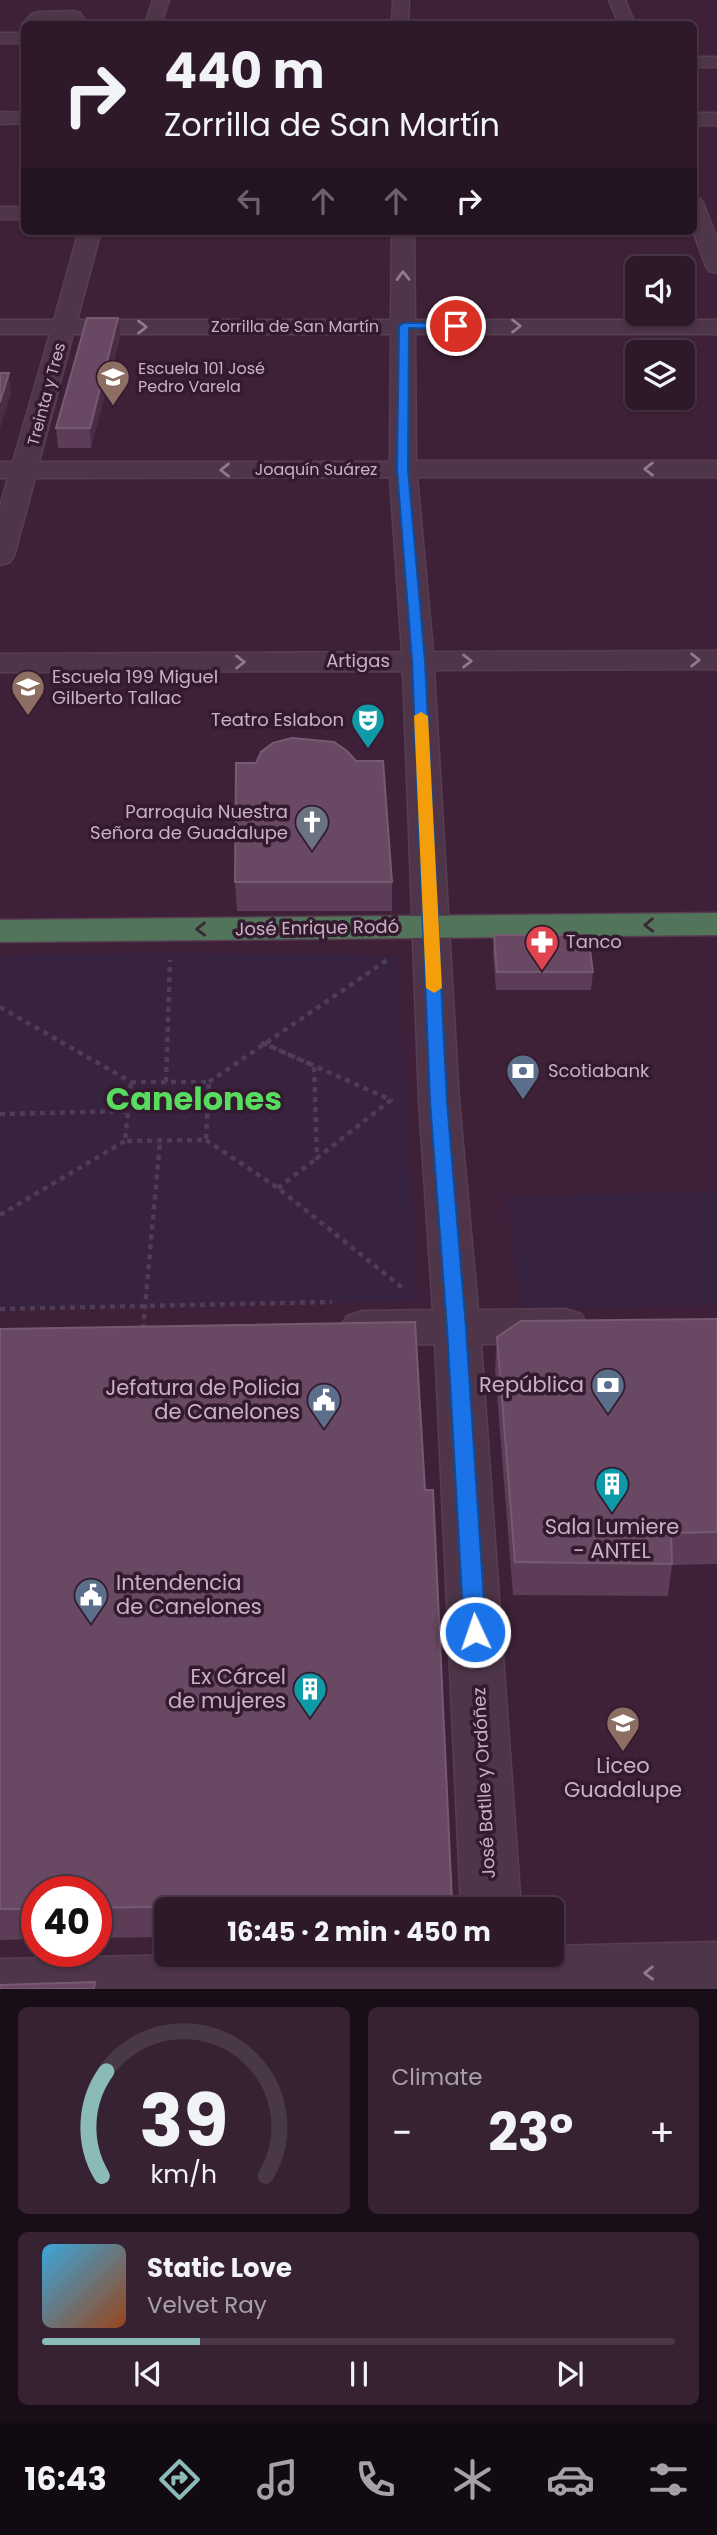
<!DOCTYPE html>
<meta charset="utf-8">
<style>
body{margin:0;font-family:Poppins,sans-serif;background:#362232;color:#f1f3f6;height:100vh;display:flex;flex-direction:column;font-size:26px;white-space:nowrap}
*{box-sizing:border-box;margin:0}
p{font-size:23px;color:#a7a0a8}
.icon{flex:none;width:38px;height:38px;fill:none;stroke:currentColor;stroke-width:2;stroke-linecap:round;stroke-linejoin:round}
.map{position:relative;height:1989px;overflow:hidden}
.details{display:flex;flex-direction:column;gap:18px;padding:18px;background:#190e17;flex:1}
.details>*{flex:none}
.banner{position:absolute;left:21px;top:21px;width:676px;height:214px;border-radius:10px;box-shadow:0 2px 5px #0004,0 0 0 2px #493847;background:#2e192a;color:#f1f3f6;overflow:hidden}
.controls{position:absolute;left:625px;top:256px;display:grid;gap:14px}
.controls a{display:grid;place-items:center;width:70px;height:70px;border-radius:10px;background:#2e192a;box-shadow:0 2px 5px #0004,0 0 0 2px #493847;font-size:35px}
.speed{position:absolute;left:21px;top:1876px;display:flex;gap:14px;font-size:35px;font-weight:700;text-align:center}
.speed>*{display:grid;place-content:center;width:91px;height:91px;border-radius:50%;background:#2e192a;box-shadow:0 2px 5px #0004,0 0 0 2px #493847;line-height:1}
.speed .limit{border:10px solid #d22;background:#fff;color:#111}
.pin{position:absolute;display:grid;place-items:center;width:60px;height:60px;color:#fff;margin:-30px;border:4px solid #fff;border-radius:50%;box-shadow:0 2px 7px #0007}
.me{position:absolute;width:77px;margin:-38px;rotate:357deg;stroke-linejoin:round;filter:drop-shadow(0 0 5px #0008)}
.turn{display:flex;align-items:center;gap:24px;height:147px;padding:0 28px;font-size:32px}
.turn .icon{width:91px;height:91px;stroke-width:2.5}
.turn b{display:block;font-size:49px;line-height:60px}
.lanes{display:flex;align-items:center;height:66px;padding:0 28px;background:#0003;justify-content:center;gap:35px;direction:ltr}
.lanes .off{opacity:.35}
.big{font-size:52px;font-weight:700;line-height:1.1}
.details .widget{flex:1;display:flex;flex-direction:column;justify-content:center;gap:10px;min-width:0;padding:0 24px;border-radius:10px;background:#362232}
.details .dial{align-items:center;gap:0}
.dial svg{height:182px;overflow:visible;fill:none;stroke:#493847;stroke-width:7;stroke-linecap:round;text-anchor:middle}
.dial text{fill:#f1f3f6;stroke:none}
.song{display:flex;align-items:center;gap:21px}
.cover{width:84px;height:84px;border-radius:10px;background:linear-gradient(135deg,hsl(200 70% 55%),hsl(20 70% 35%))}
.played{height:7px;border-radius:4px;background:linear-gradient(90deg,#8bbbb9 25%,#493847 25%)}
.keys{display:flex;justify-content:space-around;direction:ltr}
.heat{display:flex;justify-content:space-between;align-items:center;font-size:38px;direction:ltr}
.details .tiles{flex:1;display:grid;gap:18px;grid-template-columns:1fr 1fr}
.widget:last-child{grid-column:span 2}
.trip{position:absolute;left:154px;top:1897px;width:410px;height:70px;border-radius:10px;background:#2e192a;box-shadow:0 2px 5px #0004,0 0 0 2px #493847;font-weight:700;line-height:70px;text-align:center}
.tabs{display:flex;height:112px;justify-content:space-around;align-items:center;background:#120a11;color:#a7a0a8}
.tabs .icon{width:49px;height:49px}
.tabs .on{color:#8bbbb9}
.tabs b{font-size:32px;color:#f1f3f6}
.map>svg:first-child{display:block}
.green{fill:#37233f}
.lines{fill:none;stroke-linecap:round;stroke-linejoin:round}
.minor-casing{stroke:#573e52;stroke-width:3}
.highway-casing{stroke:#563d50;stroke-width:3}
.path{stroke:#4f3c57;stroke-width:4.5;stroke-dasharray:5 5;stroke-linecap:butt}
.minor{fill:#4e3549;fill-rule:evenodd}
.highway{fill:#52745a;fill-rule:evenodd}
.wall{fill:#5c3c56}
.shaded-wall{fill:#4b2c45}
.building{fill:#684862;stroke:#775971;stroke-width:2}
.oneway{stroke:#92798c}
.oneway2{stroke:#382835}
.route{fill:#1a73e8;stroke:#114b97;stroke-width:2}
.slow{fill:#f59e0b}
.labels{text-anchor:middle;stroke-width:7;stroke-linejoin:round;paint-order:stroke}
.far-street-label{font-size:16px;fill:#c9b1c3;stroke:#331a2e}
.far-poi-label{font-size:16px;fill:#c9b1c3;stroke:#331a2e;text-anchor:start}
.street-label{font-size:18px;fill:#c9b1c3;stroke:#331a2e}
.poi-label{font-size:18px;fill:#c9b1c3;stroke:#331a2e;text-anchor:start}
.near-poi-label{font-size:21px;fill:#c9b1c3;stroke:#331a2e;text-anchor:end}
.town-label{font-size:32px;font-weight:bold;fill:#58dc60;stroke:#331a2e}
</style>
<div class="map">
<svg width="717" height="1989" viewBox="0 0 717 1989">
<rect width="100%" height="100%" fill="#3e2138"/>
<path class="green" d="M171 953 396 955 419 1301 0 1309V955Z
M717 1192V1305L520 1308 507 1196Z"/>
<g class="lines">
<g class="minor-casing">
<path id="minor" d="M153 0H169L161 24H145Z
M393 0H409L408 24H392Z
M609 0H625L635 24H619Z
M74 11 80 13 84 19 81 24H65L67 21 42 22 39 24H24V28L22 24 32 14 38 12Z
M0 33H24V43H0Z
M693 57H717V67H693Z
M0 112 24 113V123L0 124Z
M693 113H717V125H693Z
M693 197 700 199 703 203 717 238V273L709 271 706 266 693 231Z
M0 207H24V219H0Z
M79 231H101L77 320H391L392 231H414L415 320H717V334H415L416 461H717V477H417L433 652 717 651V669L434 670 459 1101 478 1310 565 1309 581 1314 588 1326 581 1338 565 1343 481 1344 521 1909H461L435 1344 363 1345 347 1340 340 1328 347 1316 363 1311 433 1310 419 1101 403 671 0 672V654L402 652 390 477 35 478 14 556 10 562 0 565V507L8 478H0V462H13L50 334H0V320H54ZM73 334H391L390 462H39Z
M717 1942V1989H0V1959L186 1955H551V1946Z"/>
</g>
<g class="highway-casing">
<path id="highway" d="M717 913V935L0 942V920Z"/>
</g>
<path class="path" d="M0 1007 131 1082
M263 1043 391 1100 317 1158 314 1066Z
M131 1082H209L206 1140 125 1141Z
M166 1082 170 960
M209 1082 387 960
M0 1114 128 1111
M206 1140 278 1188 405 1290
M278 1188 317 1158
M0 1215 125 1141
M0 1309 332 1302
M143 1329 160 1141"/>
<use href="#minor" class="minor"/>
<use href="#highway" class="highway"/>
</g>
<path class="wall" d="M120 337 91 448H58L56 428Z
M256 763 392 882V911H237L235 882Z
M494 935 593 972 591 990H496L493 954Z
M717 1319V1564L672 1565 668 1596 513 1595 495 1369 497 1337Z
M0 1329 425 1490 452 1901V1909H166V1937L96 1938V1892H37V1939L0 1940Z"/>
<path class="shaded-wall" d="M118 318 120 337 91 448 90 428Z
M9 373 11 393 0 429V402Z"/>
<path class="building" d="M87 318H118L90 428H56Z
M0 373H9L0 402Z
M292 738 334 742 347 751 356 761H383L392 882H235L236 763H256L261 752 273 743Z
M494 935H588L593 972H497Z
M717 1319V1532L671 1533 672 1564 515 1562 497 1337 521 1321Z
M415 1322 425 1490H433L452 1901 96 1908V1892H37V1909H0V1329Z
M95 1982 94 1989H0V1985Z"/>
<defs><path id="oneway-chevron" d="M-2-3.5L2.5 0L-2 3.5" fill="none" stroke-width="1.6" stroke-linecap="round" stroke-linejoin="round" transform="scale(1.75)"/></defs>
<g class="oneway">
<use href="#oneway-chevron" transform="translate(403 276) rotate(-91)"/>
<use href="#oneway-chevron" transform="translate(516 326)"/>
<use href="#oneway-chevron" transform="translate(142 327)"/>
<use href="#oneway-chevron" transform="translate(649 469) rotate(-180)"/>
<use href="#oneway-chevron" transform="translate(225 470) rotate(180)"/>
<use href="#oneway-chevron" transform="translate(695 660)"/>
<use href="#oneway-chevron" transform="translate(467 661)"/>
<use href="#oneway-chevron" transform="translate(240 662)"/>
<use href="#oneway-chevron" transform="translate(649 1973) rotate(179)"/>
</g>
<g class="oneway2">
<use href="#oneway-chevron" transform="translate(649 925) rotate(179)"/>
<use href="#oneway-chevron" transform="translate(201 929) rotate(179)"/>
</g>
<path class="route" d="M404 323H456L461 326 456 329 409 328 408 469 425 661 447 1101 466 1328 486 1632 482 1639 475 1642 467 1639 464 1632 447 1328 430 1101 412 661 397 469 399 326Z"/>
<path class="slow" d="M421 712 428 716 442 988 434 993 426 988 414 716Z"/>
<defs>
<g id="school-pin" transform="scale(1.75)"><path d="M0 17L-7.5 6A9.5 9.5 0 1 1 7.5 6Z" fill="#8d6e63" stroke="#331a2e"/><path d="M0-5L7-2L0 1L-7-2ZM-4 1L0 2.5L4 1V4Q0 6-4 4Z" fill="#fff"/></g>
<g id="theatre-pin" transform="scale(1.75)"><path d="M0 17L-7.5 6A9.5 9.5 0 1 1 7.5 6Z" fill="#0f9aa8" stroke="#331a2e"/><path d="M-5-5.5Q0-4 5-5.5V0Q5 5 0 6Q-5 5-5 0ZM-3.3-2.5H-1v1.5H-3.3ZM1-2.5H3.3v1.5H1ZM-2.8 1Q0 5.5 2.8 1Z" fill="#fff"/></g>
<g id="church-pin" transform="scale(1.75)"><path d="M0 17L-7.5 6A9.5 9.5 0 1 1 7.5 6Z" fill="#6b7280" stroke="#331a2e"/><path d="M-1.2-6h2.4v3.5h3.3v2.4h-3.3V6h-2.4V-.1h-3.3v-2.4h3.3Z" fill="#fff"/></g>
<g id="pharmacy-pin" transform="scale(1.75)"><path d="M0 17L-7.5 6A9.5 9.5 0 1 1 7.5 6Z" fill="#e0444e" stroke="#331a2e"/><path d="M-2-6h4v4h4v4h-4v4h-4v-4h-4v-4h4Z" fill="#fff"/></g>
<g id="bank-pin" transform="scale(1.75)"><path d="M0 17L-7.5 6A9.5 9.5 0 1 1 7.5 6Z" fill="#5c6f8a" stroke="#331a2e"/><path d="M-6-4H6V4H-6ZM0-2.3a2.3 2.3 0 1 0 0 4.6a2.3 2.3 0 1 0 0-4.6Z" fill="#fff"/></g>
<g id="civic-pin" transform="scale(1.75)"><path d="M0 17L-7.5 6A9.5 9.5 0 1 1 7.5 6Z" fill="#5c6f8a" stroke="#331a2e"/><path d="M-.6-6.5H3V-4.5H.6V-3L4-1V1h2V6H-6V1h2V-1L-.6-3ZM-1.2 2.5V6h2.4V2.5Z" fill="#fff"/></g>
<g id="building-pin" transform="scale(1.75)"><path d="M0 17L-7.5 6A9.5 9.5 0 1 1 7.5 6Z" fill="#0f9aa8" stroke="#331a2e"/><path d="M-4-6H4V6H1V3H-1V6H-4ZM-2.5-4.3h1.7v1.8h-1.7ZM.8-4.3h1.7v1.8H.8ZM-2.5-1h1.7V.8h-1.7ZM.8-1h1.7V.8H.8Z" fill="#fff"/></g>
</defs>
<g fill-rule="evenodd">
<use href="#school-pin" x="113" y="377"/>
<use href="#school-pin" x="28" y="687"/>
<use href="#theatre-pin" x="368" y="720"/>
<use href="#church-pin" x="312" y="822"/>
<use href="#pharmacy-pin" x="542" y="942"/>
<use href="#bank-pin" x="523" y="1071"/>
<use href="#bank-pin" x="608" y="1385"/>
<use href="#civic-pin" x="324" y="1400"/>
<use href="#building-pin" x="612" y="1484"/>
<use href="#civic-pin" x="91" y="1595"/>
<use href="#building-pin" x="310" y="1689"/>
<use href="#school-pin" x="623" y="1723"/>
</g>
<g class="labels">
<g class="far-street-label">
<text x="295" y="332">Zorrilla de San Martín</text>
<text transform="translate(46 394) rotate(-75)" y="6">Treinta y Tres</text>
<text x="316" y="475">Joaquín Suárez</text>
</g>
<g class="far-poi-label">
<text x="138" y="374">Escuela 101 José<tspan x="138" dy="18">Pedro Varela</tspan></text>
</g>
<g class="street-label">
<text x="358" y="667">Artigas</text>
<text transform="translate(317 928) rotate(-1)" y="6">José Enrique Rodó</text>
<text transform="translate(484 1783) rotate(-93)" y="6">José Batlle y Ordóñez</text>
</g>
<g class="poi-label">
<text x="52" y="683">Escuela 199 Miguel<tspan x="52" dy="21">Gilberto Tallac</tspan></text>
<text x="344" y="726" text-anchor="end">Teatro Eslabon</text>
<text x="288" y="818" text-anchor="end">Parroquia Nuestra<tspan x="288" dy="21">Señora de Guadalupe</tspan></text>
<text x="566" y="948">Tanco</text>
<text x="548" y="1077">Scotiabank</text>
</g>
<g class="near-poi-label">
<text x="584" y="1392">República</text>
<text x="300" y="1395">Jefatura de Policia<tspan x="300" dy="24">de Canelones</tspan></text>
<text x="612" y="1534" text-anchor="middle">Sala Lumiere<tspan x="612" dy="24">- ANTEL</tspan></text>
<text x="116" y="1590" text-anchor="start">Intendencia<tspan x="116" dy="24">de Canelones</tspan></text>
<text x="286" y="1684">Ex Cárcel<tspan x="286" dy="24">de mujeres</tspan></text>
<text x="623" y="1773" text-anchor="middle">Liceo<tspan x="623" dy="24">Guadalupe</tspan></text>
</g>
<g class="town-label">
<text x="194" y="1110">Canelones</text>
</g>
</g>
</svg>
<div class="controls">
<a><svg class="icon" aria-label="sound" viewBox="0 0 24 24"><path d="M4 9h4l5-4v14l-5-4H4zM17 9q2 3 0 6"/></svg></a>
<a><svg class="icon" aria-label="layers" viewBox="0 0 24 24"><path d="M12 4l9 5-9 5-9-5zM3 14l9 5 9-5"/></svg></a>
</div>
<div class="speed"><div class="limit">40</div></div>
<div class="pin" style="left:456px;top:326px;background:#d93025"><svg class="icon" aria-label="arrive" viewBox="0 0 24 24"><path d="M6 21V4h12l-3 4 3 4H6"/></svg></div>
<svg class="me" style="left:475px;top:1632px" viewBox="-20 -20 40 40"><circle r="17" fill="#1a73e8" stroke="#fff" stroke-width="3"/><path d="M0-11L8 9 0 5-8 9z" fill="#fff"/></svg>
<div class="trip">16:45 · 2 min · 450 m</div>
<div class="banner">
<div class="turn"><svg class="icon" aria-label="right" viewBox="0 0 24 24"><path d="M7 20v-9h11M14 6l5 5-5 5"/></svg><div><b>440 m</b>Zorrilla de San Martín</div></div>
<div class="lanes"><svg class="icon off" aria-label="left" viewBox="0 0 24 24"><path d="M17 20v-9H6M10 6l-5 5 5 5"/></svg><svg class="icon off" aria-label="ahead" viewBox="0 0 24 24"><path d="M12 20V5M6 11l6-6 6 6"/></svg><svg class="icon off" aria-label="ahead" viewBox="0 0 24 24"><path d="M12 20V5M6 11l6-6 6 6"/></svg><svg class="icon" aria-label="right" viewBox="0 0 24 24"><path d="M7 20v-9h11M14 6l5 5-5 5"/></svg></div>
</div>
</div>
<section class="details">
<div class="tiles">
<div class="widget dial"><svg viewBox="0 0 100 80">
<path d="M14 69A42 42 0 1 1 86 69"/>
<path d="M14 69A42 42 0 0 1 16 23" stroke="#8bbbb9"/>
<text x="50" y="56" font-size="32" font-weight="700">39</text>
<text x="50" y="72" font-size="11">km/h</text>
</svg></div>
<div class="widget"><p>Climate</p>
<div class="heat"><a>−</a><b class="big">23°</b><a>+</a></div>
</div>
<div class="widget">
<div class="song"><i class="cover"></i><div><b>Static Love</b><p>Velvet Ray</p></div></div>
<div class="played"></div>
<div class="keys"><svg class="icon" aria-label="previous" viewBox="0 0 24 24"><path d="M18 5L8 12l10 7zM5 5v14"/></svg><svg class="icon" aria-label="pause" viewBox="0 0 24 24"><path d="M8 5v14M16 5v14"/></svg><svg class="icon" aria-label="next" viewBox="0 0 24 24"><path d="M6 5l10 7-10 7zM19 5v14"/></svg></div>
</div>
</div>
</section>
<nav class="tabs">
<b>16:43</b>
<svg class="icon on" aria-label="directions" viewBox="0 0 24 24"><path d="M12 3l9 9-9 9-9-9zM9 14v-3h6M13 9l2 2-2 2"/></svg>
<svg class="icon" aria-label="music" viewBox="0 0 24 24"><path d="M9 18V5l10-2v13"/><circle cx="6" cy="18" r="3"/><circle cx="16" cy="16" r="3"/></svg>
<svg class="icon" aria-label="phone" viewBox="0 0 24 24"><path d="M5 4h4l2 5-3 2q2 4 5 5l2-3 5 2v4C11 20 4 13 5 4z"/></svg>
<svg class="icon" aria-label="climate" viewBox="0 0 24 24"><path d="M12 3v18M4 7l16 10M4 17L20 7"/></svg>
<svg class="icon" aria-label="car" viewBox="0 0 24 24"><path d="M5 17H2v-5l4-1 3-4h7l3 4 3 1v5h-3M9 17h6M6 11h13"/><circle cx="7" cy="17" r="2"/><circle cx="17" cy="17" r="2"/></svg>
<svg class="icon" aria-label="filters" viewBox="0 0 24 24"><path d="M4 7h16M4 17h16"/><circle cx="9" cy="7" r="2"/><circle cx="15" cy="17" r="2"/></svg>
</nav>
